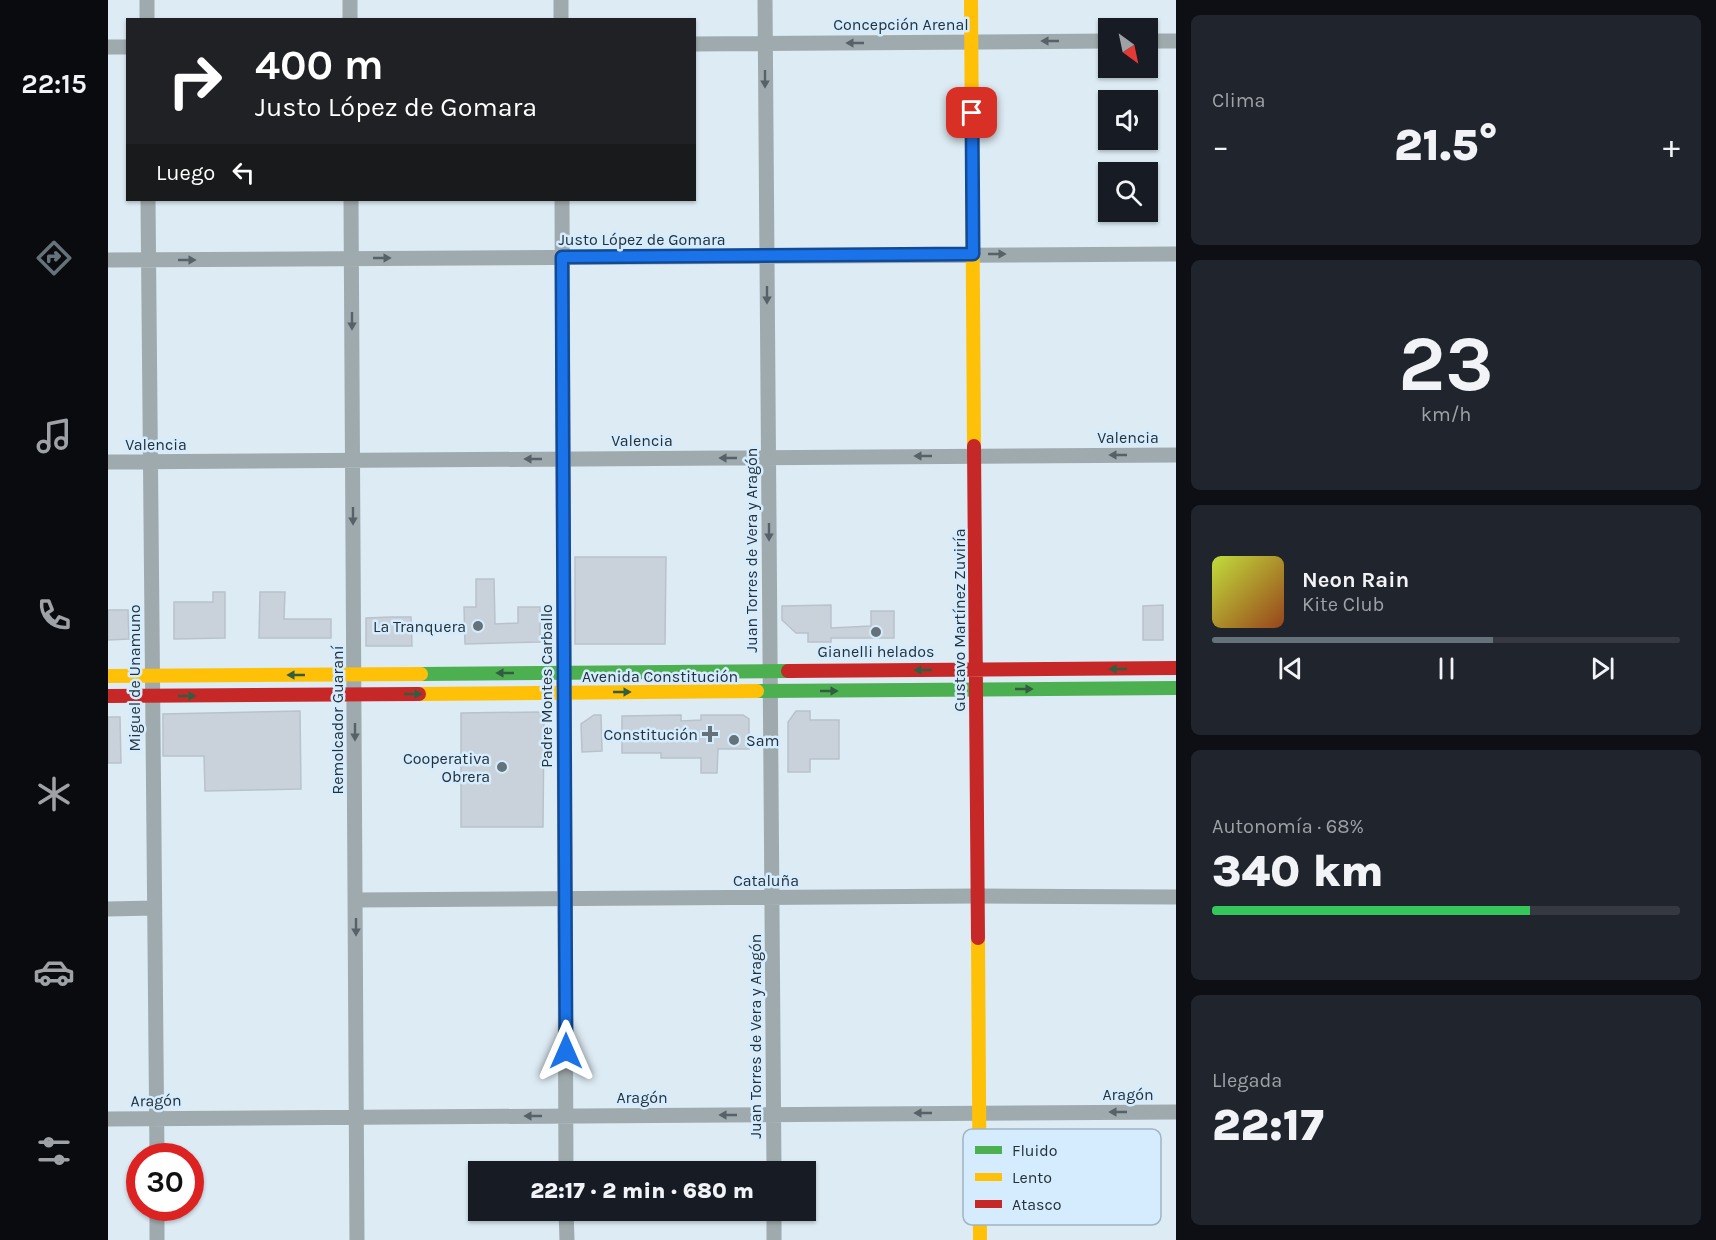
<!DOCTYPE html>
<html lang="es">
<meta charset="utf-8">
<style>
body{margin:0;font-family:Karla,sans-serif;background:#20242c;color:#f1f3f6;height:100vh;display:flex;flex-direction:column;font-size:22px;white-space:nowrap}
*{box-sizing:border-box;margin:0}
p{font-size:20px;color:#9ea1a6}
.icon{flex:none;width:33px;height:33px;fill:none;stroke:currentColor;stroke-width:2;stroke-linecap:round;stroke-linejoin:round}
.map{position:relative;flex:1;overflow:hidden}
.panel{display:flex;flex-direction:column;gap:15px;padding:15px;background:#0d0f14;width:540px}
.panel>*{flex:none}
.top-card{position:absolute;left:18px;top:18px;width:570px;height:183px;border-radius:0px;box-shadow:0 2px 4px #0004;background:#202124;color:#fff;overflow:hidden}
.needle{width:39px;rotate:147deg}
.buttons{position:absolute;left:990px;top:18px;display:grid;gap:12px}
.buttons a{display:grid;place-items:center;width:60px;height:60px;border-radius:0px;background:#171b24;box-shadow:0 2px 4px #0004;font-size:30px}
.speed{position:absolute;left:18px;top:1143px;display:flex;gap:12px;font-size:30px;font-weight:700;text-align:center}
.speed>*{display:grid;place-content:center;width:78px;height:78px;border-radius:50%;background:#171b24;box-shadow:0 2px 4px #0004;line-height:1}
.speed .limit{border:9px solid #d22;background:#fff;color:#111}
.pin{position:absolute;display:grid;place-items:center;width:51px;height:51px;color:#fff;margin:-26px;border-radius:12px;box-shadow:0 3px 9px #0006}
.me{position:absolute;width:66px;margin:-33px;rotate:0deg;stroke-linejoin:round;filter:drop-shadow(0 0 4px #0008)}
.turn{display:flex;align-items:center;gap:21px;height:126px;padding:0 30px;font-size:27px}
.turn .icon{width:78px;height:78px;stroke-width:2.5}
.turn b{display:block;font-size:42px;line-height:51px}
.then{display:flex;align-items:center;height:57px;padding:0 30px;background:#0003;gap:12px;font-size:22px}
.big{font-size:45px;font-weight:800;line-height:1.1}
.panel .card{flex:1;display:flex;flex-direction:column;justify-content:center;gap:9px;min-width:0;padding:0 21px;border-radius:9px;background:#20242c}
.panel .dial{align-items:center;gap:0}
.dial b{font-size:78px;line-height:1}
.song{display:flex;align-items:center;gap:18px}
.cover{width:72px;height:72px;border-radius:9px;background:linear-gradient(135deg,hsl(70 70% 55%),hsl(20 70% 35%))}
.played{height:6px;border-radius:3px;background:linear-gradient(90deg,#65727a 60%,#363941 60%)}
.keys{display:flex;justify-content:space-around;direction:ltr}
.heat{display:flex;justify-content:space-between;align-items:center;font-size:33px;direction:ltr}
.charge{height:9px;border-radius:4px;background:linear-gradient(90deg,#34c759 68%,#363941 0)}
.trip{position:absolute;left:360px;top:1161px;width:348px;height:60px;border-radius:0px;background:#171b24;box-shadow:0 2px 4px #0004;font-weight:800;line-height:60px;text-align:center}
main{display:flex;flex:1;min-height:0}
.tab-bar{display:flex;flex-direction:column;width:108px;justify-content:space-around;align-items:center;background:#090b0e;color:#9ea1a6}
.tab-bar .icon{width:42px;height:42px}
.tab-bar .active{color:#65727a}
.tab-bar b{font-size:27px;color:#f1f3f6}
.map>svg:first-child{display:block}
.building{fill:#c9d2db;stroke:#b9c2cb;stroke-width:1.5}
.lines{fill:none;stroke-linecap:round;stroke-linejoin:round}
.street{stroke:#9faaae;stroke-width:15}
.fast{stroke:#4caf50;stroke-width:14}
.slow{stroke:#ffc107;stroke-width:14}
.jam{stroke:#c62828;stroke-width:14}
.oneway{fill:#566168}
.oneway2{fill:#335d41}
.route-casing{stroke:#114b97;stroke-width:15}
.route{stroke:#1a73e8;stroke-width:10}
.poi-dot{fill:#65727a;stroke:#d4ecfd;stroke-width:2}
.labels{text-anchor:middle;stroke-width:5;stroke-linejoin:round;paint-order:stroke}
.street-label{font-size:16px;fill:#253139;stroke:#d4ecfd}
.poi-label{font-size:16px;fill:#253139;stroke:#d4ecfd;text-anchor:end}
.key{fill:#d4ecfd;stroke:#a0b4c2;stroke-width:1.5}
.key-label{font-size:16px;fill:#253139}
</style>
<main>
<nav class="tab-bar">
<b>22:15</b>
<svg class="icon active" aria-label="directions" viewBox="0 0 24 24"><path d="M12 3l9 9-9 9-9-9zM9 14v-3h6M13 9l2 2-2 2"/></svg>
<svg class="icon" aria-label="music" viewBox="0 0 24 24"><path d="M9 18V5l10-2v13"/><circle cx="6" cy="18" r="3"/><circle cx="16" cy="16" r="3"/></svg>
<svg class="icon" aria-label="phone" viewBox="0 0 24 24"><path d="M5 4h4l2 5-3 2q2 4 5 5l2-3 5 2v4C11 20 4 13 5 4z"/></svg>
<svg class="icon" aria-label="climate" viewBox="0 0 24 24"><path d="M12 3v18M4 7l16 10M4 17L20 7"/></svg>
<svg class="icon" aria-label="car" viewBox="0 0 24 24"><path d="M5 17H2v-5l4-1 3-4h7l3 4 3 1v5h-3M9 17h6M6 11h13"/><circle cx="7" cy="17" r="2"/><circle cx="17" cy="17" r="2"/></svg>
<svg class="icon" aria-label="filters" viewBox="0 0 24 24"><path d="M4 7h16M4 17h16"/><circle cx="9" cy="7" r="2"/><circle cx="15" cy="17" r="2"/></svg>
</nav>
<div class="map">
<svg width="1068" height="1240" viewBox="0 0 1068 1240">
<rect width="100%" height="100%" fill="#ddebf4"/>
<path class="building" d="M467 557H558L557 644H467Z
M368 579H386L387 624 410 623V607H432V642L357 644 356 607H368Z
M105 592H117V638L66 639V602H105Z
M152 592H177L176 619H223V638H151Z
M723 605V628L763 626V611H786V638H723V642H700V633H688L674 620V606Z
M1055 605V640H1035V606Z
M0 610H20L21 639 0 640Z
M283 617H303L304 646H258V618Z
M192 711 193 789 97 791 96 756H55V714Z
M688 711H702V720H731V759H702V772H680V722Z
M430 712 436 716 435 827H353V713Z
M486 715H493L494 751 474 752 473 724Z
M573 715V721L593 720V715H635L641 719V749H610L609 773H593V758H553V753H514V716Z
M0 717H12L13 763H0Z"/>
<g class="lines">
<path class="street" d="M39 0V20
M242 0V20
M453 0V20
M657 0 666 1172
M1040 41H1068
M586 44 1000 41
M0 47H20
M40 200 49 1156
M243 200 249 1240
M454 200 458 1172
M0 260 1068 254
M0 462 1068 455
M248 900 869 896 1068 897
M0 909 46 908
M0 1119 1068 1112
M49 1208V1240
M458 1210 459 1240
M666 1210V1240"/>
<path class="fast" d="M313 674 680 671
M649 691 1068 688"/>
<path class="slow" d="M863 0 866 446
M0 676 313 674
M311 694 649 691
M870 938 872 1240"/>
<path class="jam" d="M866 446 870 938
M680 671 1068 668
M0 696 311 694"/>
</g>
<defs><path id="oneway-solid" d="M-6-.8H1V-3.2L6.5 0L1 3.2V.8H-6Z" transform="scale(1.5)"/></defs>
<g class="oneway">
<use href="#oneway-solid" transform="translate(942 41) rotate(180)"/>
<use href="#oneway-solid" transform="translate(747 43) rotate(180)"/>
<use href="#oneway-solid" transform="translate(657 79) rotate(90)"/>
<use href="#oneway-solid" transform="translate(889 254)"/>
<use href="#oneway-solid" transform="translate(274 258)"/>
<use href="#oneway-solid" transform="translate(79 260)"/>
<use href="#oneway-solid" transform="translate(659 295) rotate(90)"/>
<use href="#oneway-solid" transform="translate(244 321) rotate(90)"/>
<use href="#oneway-solid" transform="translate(1010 455) rotate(180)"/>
<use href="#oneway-solid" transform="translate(815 456) rotate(180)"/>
<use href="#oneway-solid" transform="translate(620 458) rotate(180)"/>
<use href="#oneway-solid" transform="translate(425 459) rotate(180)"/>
<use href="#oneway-solid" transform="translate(245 516) rotate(90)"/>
<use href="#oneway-solid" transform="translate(661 532) rotate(90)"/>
<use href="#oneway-solid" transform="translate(247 732) rotate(90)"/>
<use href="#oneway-solid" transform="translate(248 927) rotate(90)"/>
<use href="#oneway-solid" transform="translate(1010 1112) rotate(180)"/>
<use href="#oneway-solid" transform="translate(815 1113) rotate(180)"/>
<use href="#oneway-solid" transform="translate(620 1115) rotate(180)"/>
<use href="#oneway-solid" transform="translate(425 1116) rotate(180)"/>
</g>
<g class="oneway2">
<use href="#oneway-solid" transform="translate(1010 669) rotate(180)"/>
<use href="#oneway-solid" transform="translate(815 670) rotate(180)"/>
<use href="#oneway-solid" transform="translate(397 673) rotate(180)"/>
<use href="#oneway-solid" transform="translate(188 675) rotate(180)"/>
<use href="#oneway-solid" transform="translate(916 689)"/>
<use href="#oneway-solid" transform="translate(721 691)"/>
<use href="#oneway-solid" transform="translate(514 692)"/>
<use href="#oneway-solid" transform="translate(305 694)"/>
<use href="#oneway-solid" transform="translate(79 696)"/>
</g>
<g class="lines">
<g class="route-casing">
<path id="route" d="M458 1051 454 257 865 254 864 113"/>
</g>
<use href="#route" class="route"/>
</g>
<g class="poi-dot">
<circle cx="370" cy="626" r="6"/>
<circle cx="768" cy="632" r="6"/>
<path d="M599 725h6v6h6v6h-6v6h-6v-6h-6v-6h6z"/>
<circle cx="626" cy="740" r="6"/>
<circle cx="394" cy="767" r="6"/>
</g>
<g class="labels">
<g class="street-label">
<text x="793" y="30">Concepción Arenal</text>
<text x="534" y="245">Justo López de Gomara</text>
<text x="1020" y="443">Valencia</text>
<text x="534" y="446">Valencia</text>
<text x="48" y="450">Valencia</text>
<text transform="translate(643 550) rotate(-90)" y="6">Juan Torres de Vera y Aragón</text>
<text transform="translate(851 620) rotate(-90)" y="6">Gustavo Martínez Zuviría</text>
<text x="552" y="682">Avenida Constitución</text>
<text transform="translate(26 678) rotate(-90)" y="6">Miguel de Unamuno</text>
<text transform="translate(438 686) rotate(-90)" y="6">Padre Montes Carballo</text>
<text transform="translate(229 720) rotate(-90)" y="6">Remolcador Guaraní</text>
<text x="658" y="886">Cataluña</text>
<text transform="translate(647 1036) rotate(-90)" y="6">Juan Torres de Vera y Aragón</text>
<text x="1020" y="1100">Aragón</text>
<text x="534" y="1103">Aragón</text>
<text transform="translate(48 1100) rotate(-1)" y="6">Aragón</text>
</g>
<g class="poi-label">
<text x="358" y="632">La Tranquera</text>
<text x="768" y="657" text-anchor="middle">Gianelli helados</text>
<text x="590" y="740">Constitución</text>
<text x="638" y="746" text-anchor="start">Sam</text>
<text x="382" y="764">Cooperativa<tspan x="382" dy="18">Obrera</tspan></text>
</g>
</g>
<rect x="855" y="1129" width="198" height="96" rx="9" class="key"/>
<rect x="867" y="1146" width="27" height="8" fill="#4caf50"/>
<rect x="867" y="1173" width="27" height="8" fill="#ffc107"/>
<rect x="867" y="1200" width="27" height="8" fill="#c62828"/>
<g class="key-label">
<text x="904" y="1156">Fluido</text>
<text x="904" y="1183">Lento</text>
<text x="904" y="1210">Atasco</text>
</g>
</svg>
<div class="buttons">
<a><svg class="needle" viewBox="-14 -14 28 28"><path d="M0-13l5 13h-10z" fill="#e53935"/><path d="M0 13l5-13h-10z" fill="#9ea1a6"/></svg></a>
<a><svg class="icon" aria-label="sound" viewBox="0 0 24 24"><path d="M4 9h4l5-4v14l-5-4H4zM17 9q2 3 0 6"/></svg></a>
<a><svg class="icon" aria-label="search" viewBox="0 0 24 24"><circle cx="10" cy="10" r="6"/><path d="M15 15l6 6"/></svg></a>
</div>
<div class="speed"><div class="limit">30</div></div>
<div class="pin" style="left:864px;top:113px;background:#d93025"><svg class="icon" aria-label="arrive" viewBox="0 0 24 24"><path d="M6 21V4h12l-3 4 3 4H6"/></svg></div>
<svg class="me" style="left:458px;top:1051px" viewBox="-20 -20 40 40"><path d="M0-17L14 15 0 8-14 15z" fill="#1a73e8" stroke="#fff" stroke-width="4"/></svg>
<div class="trip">22:17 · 2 min · 680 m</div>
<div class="top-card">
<div class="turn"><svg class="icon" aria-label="right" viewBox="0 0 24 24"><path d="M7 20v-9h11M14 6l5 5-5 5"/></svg><div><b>400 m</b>Justo López de Gomara</div></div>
<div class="then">Luego<svg class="icon" aria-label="left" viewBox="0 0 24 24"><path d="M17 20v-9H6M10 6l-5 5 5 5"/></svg></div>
</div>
</div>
<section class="panel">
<div class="card"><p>Clima</p>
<div class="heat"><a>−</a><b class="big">21.5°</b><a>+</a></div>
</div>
<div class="card dial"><b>23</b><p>km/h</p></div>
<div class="card">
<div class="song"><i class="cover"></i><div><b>Neon Rain</b><p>Kite Club</p></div></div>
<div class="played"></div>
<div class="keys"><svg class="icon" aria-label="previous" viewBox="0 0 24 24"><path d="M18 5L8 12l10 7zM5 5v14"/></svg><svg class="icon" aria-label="pause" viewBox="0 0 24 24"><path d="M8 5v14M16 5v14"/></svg><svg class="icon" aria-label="next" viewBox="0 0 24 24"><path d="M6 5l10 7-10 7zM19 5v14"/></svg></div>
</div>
<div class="card"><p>Autonomía · 68%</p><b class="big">340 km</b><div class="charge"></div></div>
<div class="card"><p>Llegada</p><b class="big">22:17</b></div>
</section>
</main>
